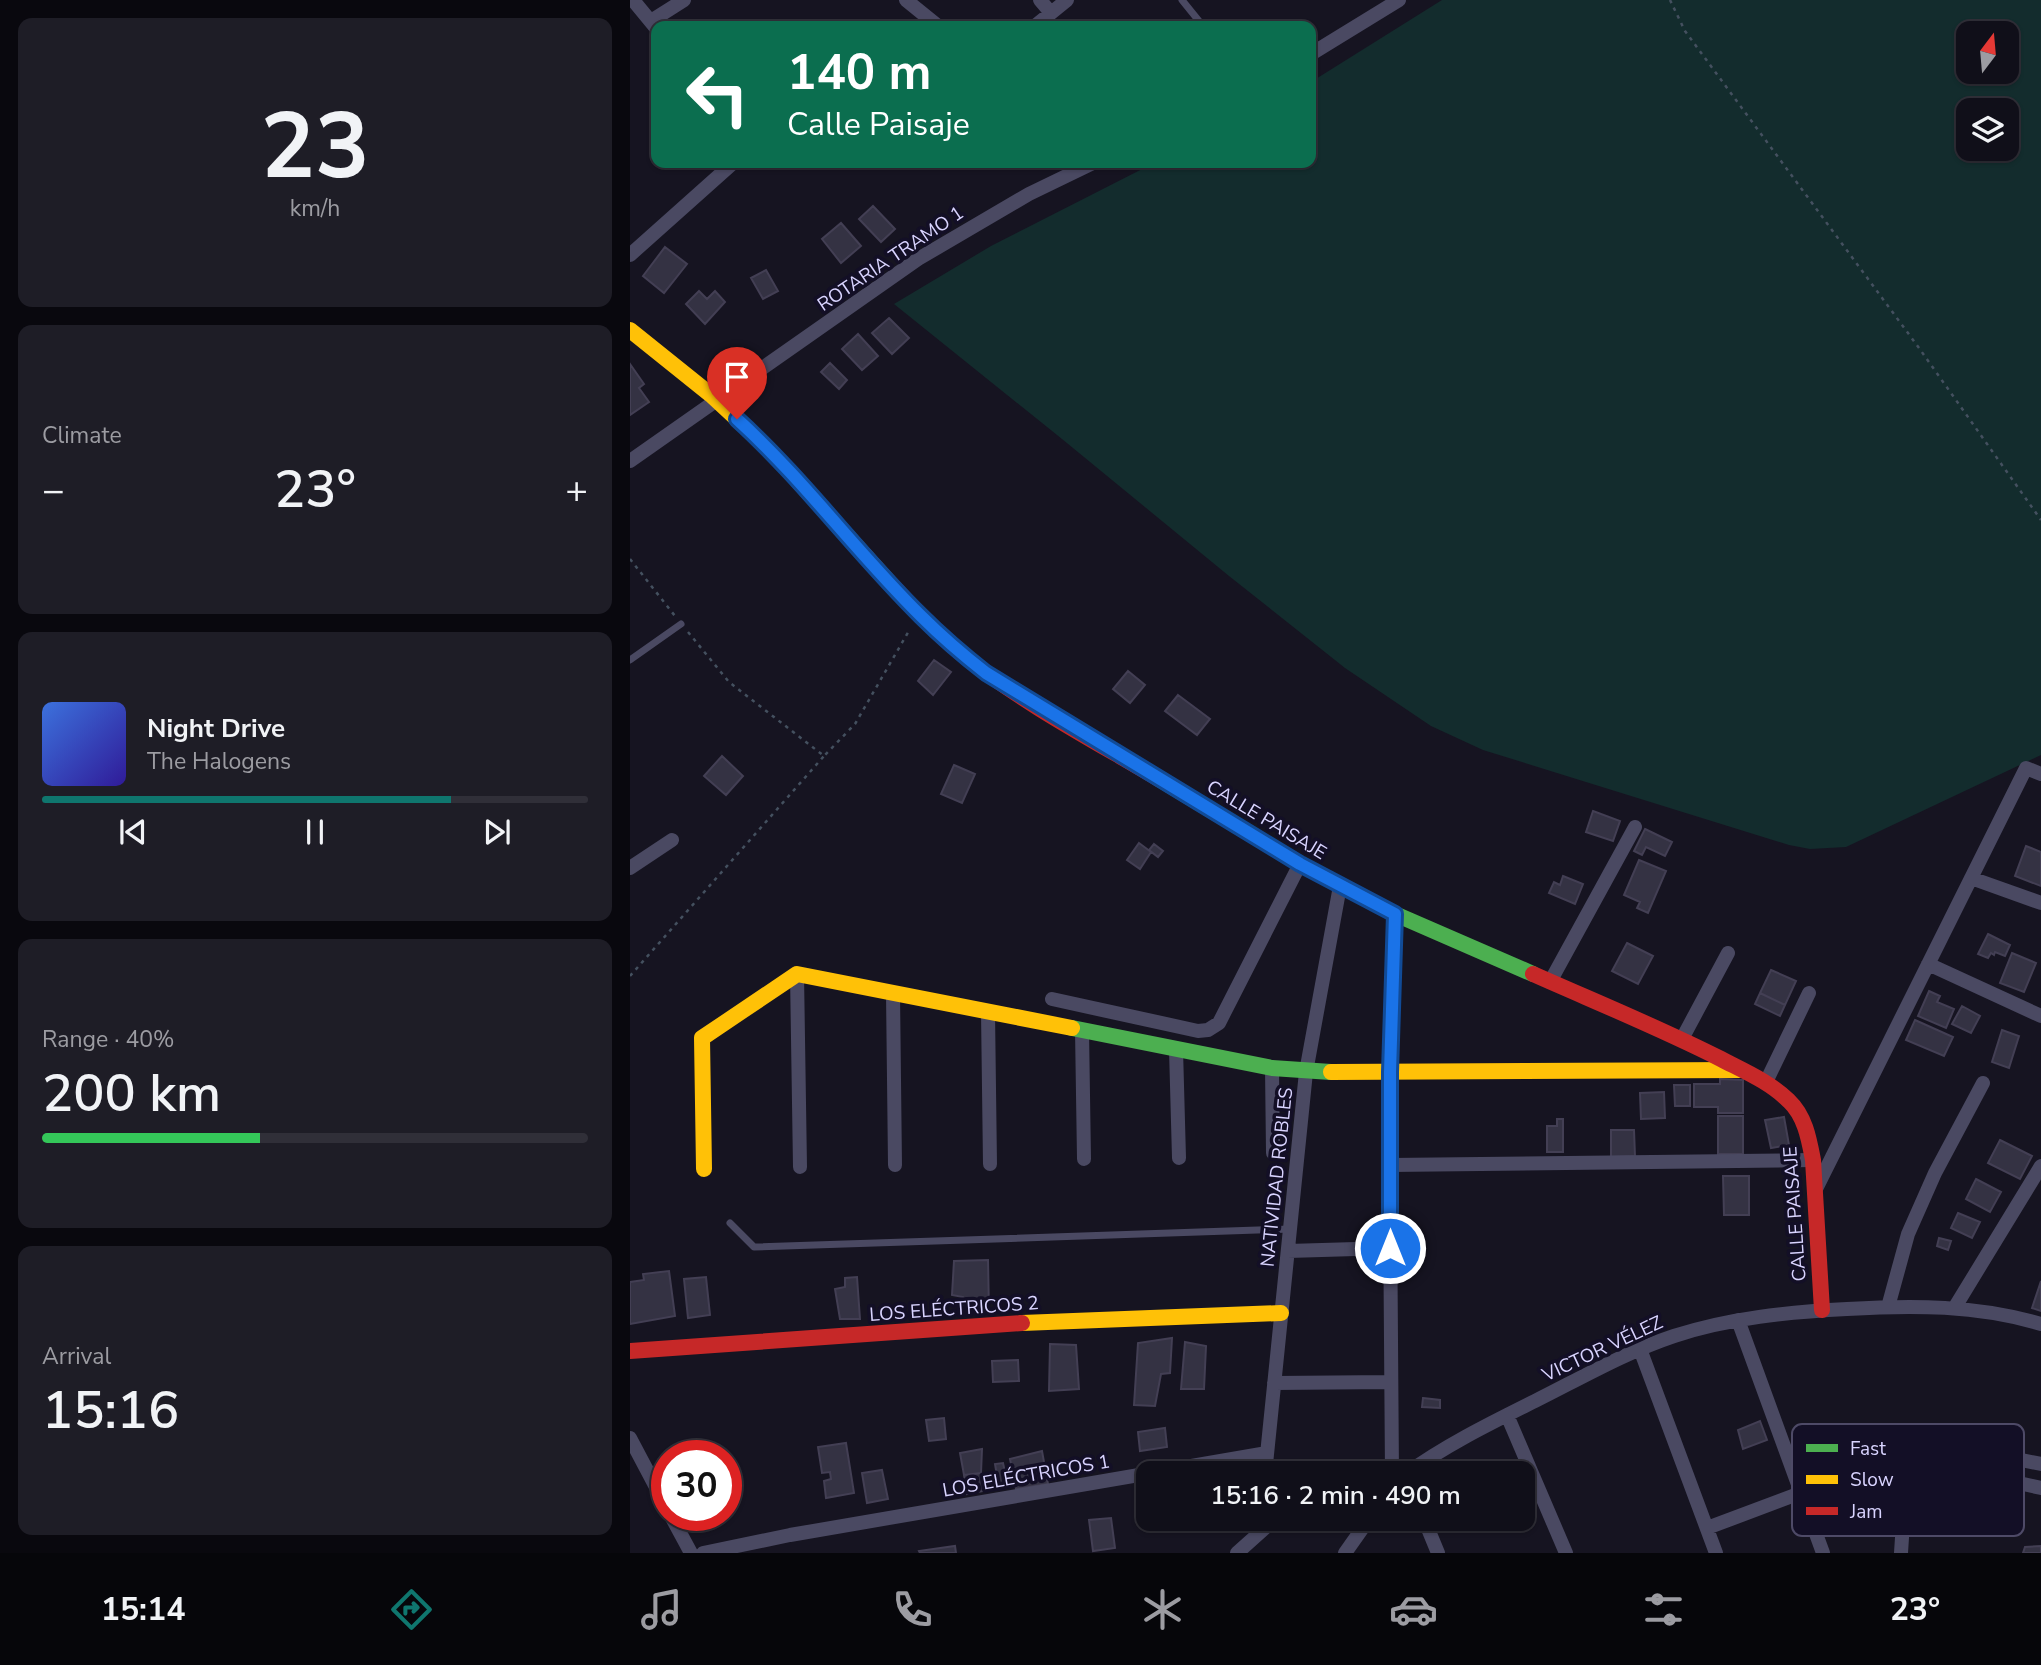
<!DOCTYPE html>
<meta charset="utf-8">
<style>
body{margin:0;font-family:"Nunito Sans",sans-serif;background:#1e1d26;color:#f1f3f6;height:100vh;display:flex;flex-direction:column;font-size:26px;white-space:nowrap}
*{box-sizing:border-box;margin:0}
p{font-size:23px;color:#9c9ca2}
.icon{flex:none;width:38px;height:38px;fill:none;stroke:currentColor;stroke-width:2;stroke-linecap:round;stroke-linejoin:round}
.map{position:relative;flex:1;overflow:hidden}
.drawer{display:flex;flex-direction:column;gap:18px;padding:18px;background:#09080e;width:630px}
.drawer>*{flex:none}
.guide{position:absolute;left:21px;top:21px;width:665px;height:147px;border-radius:14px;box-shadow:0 2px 5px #0004,0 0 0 2px #302f38;background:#0b6e4f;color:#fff;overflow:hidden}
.needle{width:46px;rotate:16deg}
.tools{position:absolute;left:1326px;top:21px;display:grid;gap:14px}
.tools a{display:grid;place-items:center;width:63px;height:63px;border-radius:14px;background:#100f19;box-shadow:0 2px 5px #0004,0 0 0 2px #302f38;font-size:35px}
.speed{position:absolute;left:21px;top:1440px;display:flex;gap:14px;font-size:35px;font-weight:700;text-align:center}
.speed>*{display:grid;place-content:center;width:91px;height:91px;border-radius:50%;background:#100f19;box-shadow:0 2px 5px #0004,0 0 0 2px #302f38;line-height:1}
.speed .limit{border:10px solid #d22;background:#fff;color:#111}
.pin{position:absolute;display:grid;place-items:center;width:60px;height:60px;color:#fff;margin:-72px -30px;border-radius:50% 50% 50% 0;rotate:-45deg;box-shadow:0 0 7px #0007}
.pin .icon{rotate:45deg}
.me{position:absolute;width:77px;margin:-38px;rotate:0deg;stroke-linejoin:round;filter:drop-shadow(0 0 5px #0008)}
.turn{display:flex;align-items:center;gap:24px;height:147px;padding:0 21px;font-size:32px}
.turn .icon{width:91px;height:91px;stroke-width:2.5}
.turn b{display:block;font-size:49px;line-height:60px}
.big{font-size:52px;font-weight:600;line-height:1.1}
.drawer .tile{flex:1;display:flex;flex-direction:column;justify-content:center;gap:10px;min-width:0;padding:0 24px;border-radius:14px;background:#1e1d26}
.drawer .dial{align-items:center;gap:0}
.dial b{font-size:91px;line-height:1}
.song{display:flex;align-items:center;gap:21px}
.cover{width:84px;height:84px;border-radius:10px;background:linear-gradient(135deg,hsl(220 70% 55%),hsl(250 70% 35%))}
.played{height:7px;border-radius:4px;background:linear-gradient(90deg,#0f766e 75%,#302f38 75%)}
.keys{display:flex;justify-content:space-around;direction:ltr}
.heat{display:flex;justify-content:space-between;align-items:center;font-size:38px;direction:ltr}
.charge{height:10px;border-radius:5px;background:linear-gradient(90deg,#34c759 40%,#302f38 0)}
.trip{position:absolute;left:506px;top:1461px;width:399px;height:70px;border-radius:14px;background:#100f19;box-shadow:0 2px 5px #0004,0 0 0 2px #302f38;font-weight:600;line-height:70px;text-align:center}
.tab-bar{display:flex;height:112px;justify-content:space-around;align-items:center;background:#06060a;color:#9c9ca2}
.tab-bar .icon{width:49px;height:49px}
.tab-bar .active{color:#0f766e}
.tab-bar b{font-size:32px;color:#f1f3f6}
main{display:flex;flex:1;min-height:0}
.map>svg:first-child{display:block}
.green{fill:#132c2d;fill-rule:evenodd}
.building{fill:#343243;stroke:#433f54;stroke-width:2}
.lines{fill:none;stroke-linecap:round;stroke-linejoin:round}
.path{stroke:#44505f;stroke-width:2.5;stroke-dasharray:3.5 5;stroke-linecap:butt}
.lane{stroke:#4a4962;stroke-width:7}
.street{stroke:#4a4962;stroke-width:14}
.fast{stroke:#4caf50;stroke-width:16}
.slow{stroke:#ffc107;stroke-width:16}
.jam{stroke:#c62828;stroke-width:16}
.route-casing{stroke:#114b97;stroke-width:18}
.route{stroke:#1a73e8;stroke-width:12}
.labels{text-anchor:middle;stroke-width:7;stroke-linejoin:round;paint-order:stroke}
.street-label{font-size:19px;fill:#d9d4ff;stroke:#130f26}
.key{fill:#130f26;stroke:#4e4a67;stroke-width:2}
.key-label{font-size:19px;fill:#d9d4ff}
</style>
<main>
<section class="drawer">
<div class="tile dial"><b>23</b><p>km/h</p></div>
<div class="tile"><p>Climate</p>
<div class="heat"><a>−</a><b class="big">23°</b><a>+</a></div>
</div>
<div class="tile">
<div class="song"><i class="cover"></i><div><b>Night Drive</b><p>The Halogens</p></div></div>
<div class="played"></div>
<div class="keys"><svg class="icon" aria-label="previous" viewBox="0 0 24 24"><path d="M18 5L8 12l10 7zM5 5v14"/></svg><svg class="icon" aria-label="pause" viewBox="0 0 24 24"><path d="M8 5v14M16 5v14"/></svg><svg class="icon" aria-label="next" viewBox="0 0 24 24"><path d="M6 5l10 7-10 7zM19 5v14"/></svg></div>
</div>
<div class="tile"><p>Range · 40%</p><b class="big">200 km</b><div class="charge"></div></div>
<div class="tile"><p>Arrival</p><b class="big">15:16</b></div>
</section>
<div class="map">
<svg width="1411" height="1553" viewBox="0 0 1411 1553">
<rect width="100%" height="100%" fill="#161421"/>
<path class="green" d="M812 0H1411V755L1216 847 1180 849 1159 845 853 750 801 726 715 668 599 576 432 439 264 304 361 246 524 163H681V82ZM1339 33H1377V72H1339ZM1339 110H1377V149H1339Z"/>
<path class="building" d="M243 206 265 229 251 242 229 219Z
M211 223 231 246 211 263 192 239Z
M35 247 57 264 34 293 13 276Z
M136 270 148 291 133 299 121 278Z
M69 291 77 299 85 291 95 302 75 324 56 304Z
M259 318 279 338 262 354 242 333Z
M228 334 248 356 232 370 212 349Z
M200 363 217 380 209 389 191 372Z
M0 364 14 384 9 388 19 402 0 415Z
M304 660 321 672 303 695 288 681Z
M498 671 515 685 500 703 483 689Z
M548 695 580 719 567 735 535 711Z
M92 756 113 776 96 795 74 776Z
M324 765 345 774 332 803 311 794Z
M963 811 990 821 983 841 956 832Z
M1015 829 1042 842 1035 856 1016 847 1012 855 1004 851Z
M509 843 521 852 510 869 497 860Z
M524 844 533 851 528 857 519 850Z
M1396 846 1411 852V886L1385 876Z
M1009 860 1036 871 1018 913 1007 908 1010 902 994 895Z
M933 876 953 884 945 904 919 893 924 882 930 885Z
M1358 934 1380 945 1375 956 1365 952 1364 955 1361 953 1358 958 1348 954Z
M997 943 1023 956 1008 984 982 971Z
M1382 953 1406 963 1394 992 1370 983Z
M1141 970 1166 981 1155 1005 1130 993Z
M1299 991 1310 996 1307 1002 1324 1009 1316 1028 1288 1016Z
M1130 993 1155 1005 1150 1016 1125 1004Z
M1332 1006 1350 1016 1341 1033 1322 1024Z
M1285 1020 1323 1037 1314 1056 1276 1040Z
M1372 1030 1389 1036 1379 1068 1362 1062Z
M1090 1079 1113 1080V1113H1088V1107H1064V1084H1090Z
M1044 1085H1060V1106H1045Z
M1034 1092 1035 1118 1011 1119 1010 1093Z
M1088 1116H1113V1154H1088Z
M1154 1117 1159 1145 1141 1148 1135 1120Z
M927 1119H933V1152H917V1126H927Z
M981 1130H1004L1005 1156 981 1157Z
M1370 1140 1402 1156 1390 1179 1358 1163Z
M1093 1176H1119V1215H1094Z
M1346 1179 1371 1192 1360 1212 1336 1199Z
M1328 1213 1350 1222 1342 1238 1321 1228Z
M1309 1238 1321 1241 1318 1250 1307 1246Z
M358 1260 359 1311 334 1309 333 1297 322 1295 324 1261Z
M39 1271 45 1316 0 1324V1282L14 1280 13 1274Z
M76 1277 80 1315 58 1318 54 1279Z
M227 1277 230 1319H210L205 1289 215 1287V1278Z
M1411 1281V1311L1402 1308Z
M542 1338 540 1373 531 1374 525 1406 504 1405 508 1343Z
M555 1342 576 1346 574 1389H551Z
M420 1344 446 1345 449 1389 419 1391Z
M388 1360 389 1381 363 1382 362 1361Z
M793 1398 810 1400V1408L792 1407Z
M314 1418 316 1439 299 1441 296 1420Z
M1130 1421 1137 1440 1113 1449 1108 1430Z
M535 1428 537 1447 510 1451 508 1432Z
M216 1443 224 1493 196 1498 194 1481 201 1479 200 1472 192 1473 188 1447Z
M352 1449 351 1473 334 1475 330 1453Z
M412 1451 418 1484 386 1489 380 1459Z
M373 1463 378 1486 369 1488 365 1464Z
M252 1470 258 1499 237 1503 232 1473Z
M351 1473 358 1490 337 1494 334 1475Z
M481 1518 485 1548 463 1551 459 1520Z
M325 1546 326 1553H290L289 1551Z
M1411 1546V1553H1393L1395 1547Z"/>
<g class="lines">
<path class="path" d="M1040 0 1055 31 1289 348 1411 520
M0 559 45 616
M58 632 99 682 194 756 225 724 280 629
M0 976 194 756"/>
<path class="lane" d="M552 0 573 26
M0 660 51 624
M100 1223 124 1247 660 1229"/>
<path class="street" d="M3 0 26 28
M276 0 308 26
M410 0 421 13
M21 21 54 0
M405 26 437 0
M681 54 769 0
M0 255 103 163
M0 461 288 259 399 194 463 163
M0 868 42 840
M1341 878 1411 903
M1298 964 1411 1016
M167 974 170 1167
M920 982 1005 827
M263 993 265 1165
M422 999 568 1031 578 1030 589 1023 670 864
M358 1012 360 1164
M452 1030 454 1159
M1052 1039 1098 953
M546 1049 549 1158
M642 1068 643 1153
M1136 1082 1179 993
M760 1165 1183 1160
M1186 1189 1396 768 1411 774
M658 1251 760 1248
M1258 1307 1278 1234 1305 1173 1353 1083
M1325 1307 1411 1166
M1108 1320 1193 1553
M1010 1349 1086 1553
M644 1383 761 1382
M877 1415 936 1553
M0 1438 37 1508
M1277 1469 1307 1465 1411 1488
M635 1474 676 1072 710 886
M762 1474 759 1072 765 914
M776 1474C816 1445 861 1423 905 1401 951 1378 996 1352 1044 1336 1099 1318 1159 1312 1217 1309 1283 1305 1347 1305 1411 1324
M41 1516 61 1553
M794 1519 808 1553
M1077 1528 1277 1453 1313 1444 1411 1464
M73 1553 160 1535 637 1453
M607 1553 645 1519
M715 1553 739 1519
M1271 1553 1277 1460"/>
<path class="fast" d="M529 779 670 864 765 914 903 974
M442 1028 642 1068 701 1072"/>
<path class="slow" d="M0 330 81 395 138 448 260 583
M701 1072 1109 1070
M74 1169 72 1038 167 974 442 1028
M392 1323 651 1313"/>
<path class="jam" d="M260 583C284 609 309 636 337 658 396 705 465 741 529 779
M903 974C966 1002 1030 1028 1091 1059 1114 1071 1140 1082 1159 1101 1175 1116 1179 1139 1183 1160L1192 1310
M0 1351 392 1323"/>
</g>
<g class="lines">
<g class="route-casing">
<path id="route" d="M107 419C174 480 227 553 291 616 312 637 333 655 356 673L670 864 765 914 760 1072V1248"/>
</g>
<use href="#route" class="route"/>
</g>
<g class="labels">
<g class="street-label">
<text transform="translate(260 258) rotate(-34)" y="7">ROTARIA TRAMO 1</text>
<text transform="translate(637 819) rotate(31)" y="7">CALLE PAISAJE</text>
<text transform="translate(646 1177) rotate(-84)" y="7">NATIVIDAD ROBLES</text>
<text transform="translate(1164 1214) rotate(-94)" y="7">CALLE PAISAJE</text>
<text transform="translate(324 1308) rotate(-4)" y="7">LOS ELÉCTRICOS 2</text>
<text transform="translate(972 1348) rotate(-25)" y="7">VICTOR VÉLEZ</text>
<text transform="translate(396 1475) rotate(-10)" y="7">LOS ELÉCTRICOS 1</text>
</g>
</g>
<rect x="1162" y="1424" width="232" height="112" rx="10" class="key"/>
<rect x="1176" y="1444" width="32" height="8" fill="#4caf50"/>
<rect x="1176" y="1475" width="32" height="9" fill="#ffc107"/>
<rect x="1176" y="1507" width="32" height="8" fill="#c62828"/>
<g class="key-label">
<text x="1220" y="1455">Fast</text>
<text x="1220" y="1486">Slow</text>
<text x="1220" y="1518">Jam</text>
</g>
</svg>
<div class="tools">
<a><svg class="needle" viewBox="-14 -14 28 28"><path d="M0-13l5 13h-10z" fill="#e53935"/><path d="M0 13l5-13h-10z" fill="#9c9ca2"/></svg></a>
<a><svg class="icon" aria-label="layers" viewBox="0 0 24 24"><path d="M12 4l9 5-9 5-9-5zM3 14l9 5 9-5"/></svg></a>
</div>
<div class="speed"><div class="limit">30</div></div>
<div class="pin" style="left:107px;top:419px;background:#d93025"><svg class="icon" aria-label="arrive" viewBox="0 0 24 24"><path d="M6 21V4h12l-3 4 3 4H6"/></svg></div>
<svg class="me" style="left:760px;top:1248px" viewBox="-20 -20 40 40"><circle r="17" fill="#1a73e8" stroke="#fff" stroke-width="3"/><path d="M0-11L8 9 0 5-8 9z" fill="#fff"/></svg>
<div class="trip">15:16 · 2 min · 490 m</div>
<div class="guide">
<div class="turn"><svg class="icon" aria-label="left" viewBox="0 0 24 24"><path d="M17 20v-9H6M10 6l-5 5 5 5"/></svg><div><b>140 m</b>Calle Paisaje</div></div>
</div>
</div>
</main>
<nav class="tab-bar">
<b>15:14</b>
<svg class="icon active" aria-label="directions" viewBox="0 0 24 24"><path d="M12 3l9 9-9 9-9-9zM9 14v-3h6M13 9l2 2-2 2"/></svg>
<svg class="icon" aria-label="music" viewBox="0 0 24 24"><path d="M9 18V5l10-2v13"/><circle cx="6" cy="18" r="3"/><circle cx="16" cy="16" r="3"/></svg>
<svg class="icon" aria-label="phone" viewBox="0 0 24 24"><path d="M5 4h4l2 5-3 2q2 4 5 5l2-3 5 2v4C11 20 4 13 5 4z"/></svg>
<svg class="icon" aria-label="climate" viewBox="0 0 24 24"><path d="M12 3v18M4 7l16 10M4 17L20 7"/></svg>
<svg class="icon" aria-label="car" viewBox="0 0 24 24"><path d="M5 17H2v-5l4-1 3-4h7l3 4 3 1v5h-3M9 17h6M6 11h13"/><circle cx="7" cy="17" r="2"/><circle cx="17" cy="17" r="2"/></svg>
<svg class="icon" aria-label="filters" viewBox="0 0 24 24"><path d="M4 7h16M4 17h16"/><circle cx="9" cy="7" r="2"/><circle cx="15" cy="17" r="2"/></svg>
<b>23°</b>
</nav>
